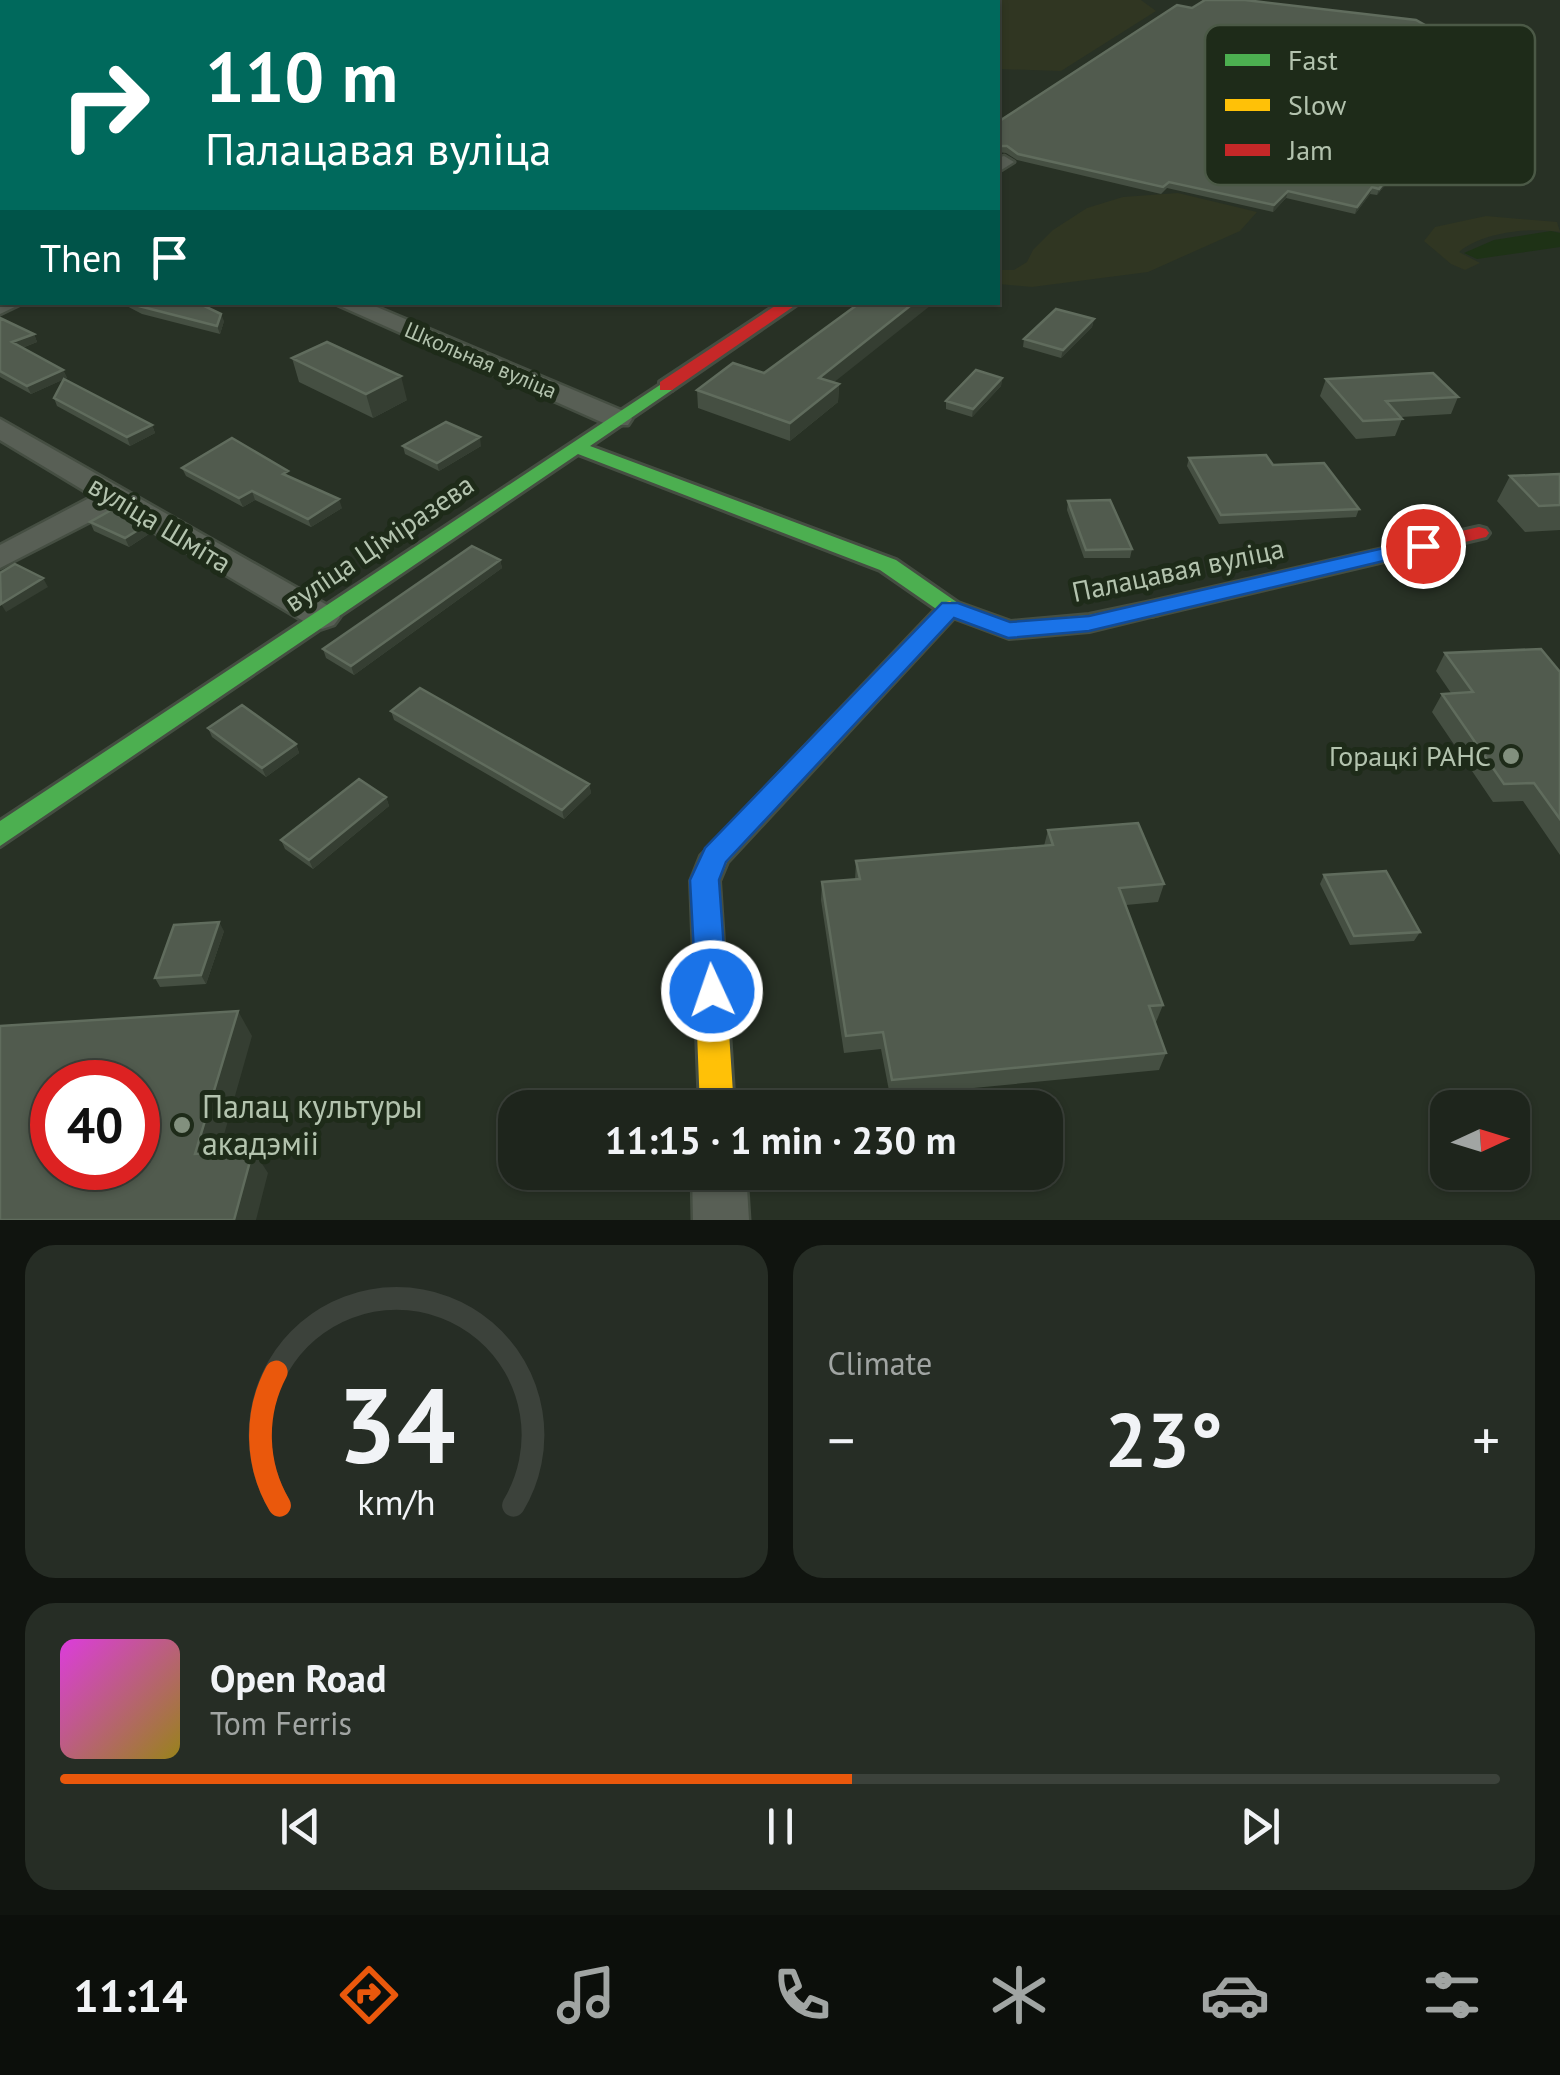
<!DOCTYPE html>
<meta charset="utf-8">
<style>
body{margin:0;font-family:"PT Sans",sans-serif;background:#262d25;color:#f1f3f6;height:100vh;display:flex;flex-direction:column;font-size:38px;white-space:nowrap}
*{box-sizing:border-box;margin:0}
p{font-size:32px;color:#a1a5a3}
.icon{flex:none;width:55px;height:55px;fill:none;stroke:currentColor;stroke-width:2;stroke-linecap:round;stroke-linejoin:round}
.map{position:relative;height:1220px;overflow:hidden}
.sheet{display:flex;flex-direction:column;gap:25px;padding:25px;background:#10140f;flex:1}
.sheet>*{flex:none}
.hud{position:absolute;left:0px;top:0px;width:1000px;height:305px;box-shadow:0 2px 8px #0004,0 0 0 2px #3c423b;background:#00695c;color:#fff;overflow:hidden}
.needle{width:65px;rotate:86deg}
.fabs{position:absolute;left:1430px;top:1090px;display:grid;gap:20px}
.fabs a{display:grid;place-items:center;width:100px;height:100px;border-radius:20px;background:#1e251c;box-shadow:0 2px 8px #0004,0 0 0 2px #3c423b;font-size:50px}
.speed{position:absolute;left:30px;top:1060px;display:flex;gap:20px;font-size:50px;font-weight:700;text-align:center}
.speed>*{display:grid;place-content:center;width:130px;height:130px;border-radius:50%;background:#1e251c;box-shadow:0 2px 8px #0004,0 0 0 2px #3c423b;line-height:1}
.speed .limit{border:15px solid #d22;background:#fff;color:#111}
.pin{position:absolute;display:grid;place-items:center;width:85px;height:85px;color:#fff;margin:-42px;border:5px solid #fff;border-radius:50%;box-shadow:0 2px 10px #0007}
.me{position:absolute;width:110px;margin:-55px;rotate:357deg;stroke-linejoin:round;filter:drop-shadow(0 0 8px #0008)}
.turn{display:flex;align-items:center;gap:35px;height:210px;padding:0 40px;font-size:45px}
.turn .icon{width:130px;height:130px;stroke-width:2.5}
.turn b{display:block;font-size:70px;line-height:85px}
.then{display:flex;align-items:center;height:95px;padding:0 40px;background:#0003;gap:20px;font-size:38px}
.big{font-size:75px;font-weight:600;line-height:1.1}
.sheet .card{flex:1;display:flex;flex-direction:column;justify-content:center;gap:15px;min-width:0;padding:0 35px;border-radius:30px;background:#262d25}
.sheet .dial{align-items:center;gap:0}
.dial svg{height:260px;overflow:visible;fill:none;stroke:#3c423b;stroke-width:7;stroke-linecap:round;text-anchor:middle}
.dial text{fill:#f1f3f6;stroke:none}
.song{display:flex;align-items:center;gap:30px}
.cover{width:120px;height:120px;border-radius:15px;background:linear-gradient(135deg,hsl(300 70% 55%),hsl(50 70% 35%))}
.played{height:10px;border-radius:5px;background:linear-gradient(90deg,#ea580c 55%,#3c423b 55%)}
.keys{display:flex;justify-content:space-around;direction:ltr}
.heat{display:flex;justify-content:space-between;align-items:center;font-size:55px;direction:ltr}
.sheet .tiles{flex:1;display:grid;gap:25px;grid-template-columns:1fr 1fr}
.card:last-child{grid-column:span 2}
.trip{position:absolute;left:498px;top:1090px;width:565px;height:100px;border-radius:30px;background:#1e251c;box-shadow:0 2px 8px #0004,0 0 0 2px #3c423b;font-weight:600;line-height:100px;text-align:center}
.dock{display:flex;height:160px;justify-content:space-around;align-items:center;background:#0c0f0b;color:#a1a5a3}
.dock .icon{width:70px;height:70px}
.dock .on{color:#ea580c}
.dock b{font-size:45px;color:#f1f3f6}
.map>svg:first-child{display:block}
.green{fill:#303622}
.water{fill:#1e3216}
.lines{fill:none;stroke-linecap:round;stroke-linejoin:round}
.street-casing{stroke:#454e42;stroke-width:5}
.fast-casing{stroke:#454e42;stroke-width:6}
.slow-casing{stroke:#454e42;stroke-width:6}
.jam-casing{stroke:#454e42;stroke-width:6}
.street{fill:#585f55;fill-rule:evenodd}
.fast{fill:#4caf50;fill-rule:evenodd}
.slow{fill:#ffc107;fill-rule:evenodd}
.jam{fill:#c62828;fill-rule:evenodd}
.wall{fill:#454f42}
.shaded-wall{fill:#353e32}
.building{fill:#515b4e;stroke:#606c5d;stroke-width:2.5;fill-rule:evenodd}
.route{fill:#1a73e8;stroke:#114b97;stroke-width:2.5}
.poi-dot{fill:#82907e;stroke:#1e2b19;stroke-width:4}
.labels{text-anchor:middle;stroke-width:10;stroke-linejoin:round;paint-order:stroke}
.far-street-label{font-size:22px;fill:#b3c3ae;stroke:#1e2b19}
.street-label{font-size:28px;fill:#b3c3ae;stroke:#1e2b19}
.poi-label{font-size:28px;fill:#b3c3ae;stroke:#1e2b19;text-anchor:end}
.near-poi-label{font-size:32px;fill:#b3c3ae;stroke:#1e2b19;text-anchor:start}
.key{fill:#1e2b19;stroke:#4b5946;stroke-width:2.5}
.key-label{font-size:28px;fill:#b3c3ae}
</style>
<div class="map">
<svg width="1560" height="1220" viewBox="0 0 1560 1220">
<rect width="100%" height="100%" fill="#283125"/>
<path class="green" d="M798 0H1141L1156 11 1061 71 998 69V2Z
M1178 193 1257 212 1240 231 1148 272 1032 287 998 284V270H1014L1027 262 1033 250 1053 230 1087 208 1123 197Z
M1486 216 1557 222 1560 232C1531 227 1482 232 1459 252L1480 263 1465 270 1451 264 1424 241 1435 227Z"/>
<path class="water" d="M1551 231 1560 233V247L1477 259 1464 253 1494 240Z"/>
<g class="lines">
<g class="street-casing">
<path id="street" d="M0 94H2V105H0Z
M1004 156 1014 162 998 172V158Z
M0 166H2V178H0Z
M0 298 2 302H25L0 314Z
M331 302H365L628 413 632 419 628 425H608Z
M0 419 334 609 340 617 334 625 322 629 310 625 115 509 0 568V545L93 496 0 440Z
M692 1172H746L749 1220H693Z"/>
</g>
<g class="fast-casing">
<path id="fast" d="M666 381 675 386 672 390 590 446 896 560 958 603 1011 622 1089 615 1151 602 1162 609 1159 614 1089 631 1009 638 942 613 880 570 578 454 0 846V821Z"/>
</g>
<g class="slow-casing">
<path id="slow" d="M950 601 961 608 958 613 727 862 719 881 734 1108H700L691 881 701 856 942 603Z"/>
</g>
<g class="jam-casing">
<path id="jam" d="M781 302H800L672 390H660V382Z
M1479 527 1486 529 1489 533 1486 537 1151 616 1140 609 1151 602Z"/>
</g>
<use href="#street" class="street"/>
<use href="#fast" class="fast"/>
<use href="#slow" class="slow"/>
<use href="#jam" class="jam"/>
</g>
<path class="wall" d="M34 0H683L697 2H44Z
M1177 5 1527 94 1524 100 1508 98 1498 113 1484 110 1450 150 1429 146 1401 180 1391 178 1377 195 1370 194 1355 214 1286 198 1273 212 1167 188 1161 194 1017 160 1006 153 998 152V122Z
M119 302H196L224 321 220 334 142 314Z
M0 318 34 334 37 342 22 348 63 370 67 378 64 379 152 425 155 433 130 446 57 406 54 398 64 379 31 394 0 377Z
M1094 319 1092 327 1061 358 1023 347 1024 339Z
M292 358 407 400 373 418 299 382Z
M764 373 839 384 838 402 790 441 698 408 697 390Z
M1002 378 1001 386 972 417 946 409V401Z
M1326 379 1458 397 1451 414 1401 417 1402 419 1395 436 1356 439 1320 396Z
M403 446H481L439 471 405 454Z
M1189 458 1273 465 1359 509 1356 517 1219 524 1187 466Z
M182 468 290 477 342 508 311 527 255 500 243 507 186 476Z
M1560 473V530L1525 532 1497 501 1510 476Z
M1068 501 1132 549 1130 558H1084L1067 510Z
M90 522 146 525 149 534 129 547 94 531Z
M500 560 502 568 354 675 326 658 323 649Z
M1445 653 1560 672V855L1523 801 1493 802 1432 712 1442 694 1451 693 1436 671Z
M391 711 589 784 591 793 564 819 394 720Z
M208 728 296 744 299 753 266 777 212 737Z
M386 797 389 806 313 869 285 849 281 840Z
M1048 830 1164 884 1158 902 1126 905 1163 1005 1156 1022H1154L1166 1053 1159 1070 890 1096 881 1049 844 1053 821 900 822 882 855 880 856 861 1044 846Z
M1324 875 1420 932 1414 941 1350 945 1320 884Z
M224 931 206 984 160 987 155 978Z"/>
<path class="shaded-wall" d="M403 0H421V2H394Z
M1487 104 1484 110 1450 150 1452 144Z
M1431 140 1429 146 1401 180 1404 173Z
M1393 171 1391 178 1377 195 1379 189Z
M1372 187 1370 194 1355 214 1357 207Z
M1288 191 1286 198 1273 212 1274 205Z
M915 302H935L818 395 819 378Z
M221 314 224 321 220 334 217 326Z
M1094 319 1092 327 1061 358 1063 350Z
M34 334 37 342 16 350 12 342Z
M63 370 67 378 31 394 27 386Z
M401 376 407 400 373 418 366 394Z
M1002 378 1001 386 972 417 973 409Z
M839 384 838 402 790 441V423Z
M152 425 155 433 130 446 127 437Z
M480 437 481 446 439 471 437 463Z
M252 491 255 500 243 507 239 498Z
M339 499 342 508 311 527 308 519Z
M146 525 149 534 129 547 125 538Z
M500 560 502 568 354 675 351 666Z
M43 578 48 587 6 612 1 604Z
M296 744 299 753 266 777 262 768Z
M589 784 591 793 564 819 562 810Z
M386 797 389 806 313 869 309 860Z
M219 922 224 931 206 984 201 975Z
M238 1011 252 1036 212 1177 195 1154Z
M253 1150 268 1173 256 1220H234Z"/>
<path class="building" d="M101 0H403L394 2H111Z
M443 0H683L697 2H455Z
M1205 0H1245L1416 20 1455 42 1515 47 1523 64 1527 94 1510 92 1501 107 1487 104 1452 144 1431 140 1404 173 1393 171 1379 189 1372 187 1357 207 1288 191 1274 205 1169 182 1163 187 1018 154 1007 146H998V122L1177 5 1192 8Z
M2 234V265L0 264V235Z
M131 302H196L221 314 217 326 139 306Z
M861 302H915L819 378 839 384 790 423 697 390 733 363 764 373Z
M1056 309 1094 319 1063 350 1024 339Z
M0 318 34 334 12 342 63 370 27 386 0 371Z
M327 342 401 376 366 394 292 358Z
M976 370 1002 378 973 409 946 401Z
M1433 373 1458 397 1386 401 1402 419 1363 421 1326 379Z
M64 379 152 425 127 437 54 398Z
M446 422 480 437 437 463 403 446Z
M232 438 288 471 283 474 339 499 308 519 252 491 239 498 182 468Z
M1266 455 1273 465 1324 463 1359 509 1221 515 1189 458Z
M1560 474V505L1539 506 1510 476Z
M1110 500 1132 549 1086 550 1068 501Z
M115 508 146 525 125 538 90 522Z
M472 546 500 560 351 666 323 649Z
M15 564 43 578 1 604 0 573Z
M1541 649 1560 672V819L1534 783 1504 784 1442 694 1473 692 1445 653Z
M420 688 589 784 562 810 391 711Z
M242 705 296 744 262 768 208 728Z
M359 779 386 797 309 860 281 840Z
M1138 823 1164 884 1119 888 1163 1005 1149 1006 1166 1053 892 1080 883 1032 846 1036 822 882 860 879 856 861 1053 845 1048 830Z
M1386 871 1420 932 1354 936 1324 875Z
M219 922 201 975 155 978 174 925Z
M238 1011 195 1154 253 1150 234 1220H0V1026ZM52 1082H138V1168H52Z"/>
<path class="route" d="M1423 539 1433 546 1430 550 1089 631 1008 638 954 618 726 862 719 880 727 991 723 1001 712 1005 701 1001 696 991 690 880 705 848 942 603H958L1010 622 1089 616Z"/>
<g class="poi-dot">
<circle cx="1511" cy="756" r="10"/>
<circle cx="182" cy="1125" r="10"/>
</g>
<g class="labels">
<g class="far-street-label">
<text transform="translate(481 360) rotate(23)" y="8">Школьная вуліца</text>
</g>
<g class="street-label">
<text transform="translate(160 524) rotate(31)" y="10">вуліца Шміта</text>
<text transform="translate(379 543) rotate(-34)" y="10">вуліца Ціміразева</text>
<text transform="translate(1178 570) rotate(-12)" y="10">Палацавая вуліца</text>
</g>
<g class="poi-label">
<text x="1491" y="766">Горацкі РАНС</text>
</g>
<g class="near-poi-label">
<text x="202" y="1118">Палац культуры<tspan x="202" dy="37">акадэміі</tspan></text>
</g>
</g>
<rect x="1205" y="25" width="330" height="160" rx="15" class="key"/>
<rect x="1225" y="54" width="45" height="12" fill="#4caf50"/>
<rect x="1225" y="99" width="45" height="12" fill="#ffc107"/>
<rect x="1225" y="144" width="45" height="12" fill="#c62828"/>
<g class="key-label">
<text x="1288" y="70">Fast</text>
<text x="1288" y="115">Slow</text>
<text x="1288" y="160">Jam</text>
</g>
</svg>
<div class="fabs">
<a><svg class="needle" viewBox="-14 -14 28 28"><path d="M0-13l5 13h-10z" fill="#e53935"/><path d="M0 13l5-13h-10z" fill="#a1a5a3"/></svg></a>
</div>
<div class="speed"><div class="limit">40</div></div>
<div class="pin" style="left:1423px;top:546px;background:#d93025"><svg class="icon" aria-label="arrive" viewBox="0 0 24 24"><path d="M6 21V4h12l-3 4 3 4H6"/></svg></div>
<svg class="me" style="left:712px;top:991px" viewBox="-20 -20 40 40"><circle r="17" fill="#1a73e8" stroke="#fff" stroke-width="3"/><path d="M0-11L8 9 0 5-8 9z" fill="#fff"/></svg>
<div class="trip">11:15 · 1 min · 230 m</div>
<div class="hud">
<div class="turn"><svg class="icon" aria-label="right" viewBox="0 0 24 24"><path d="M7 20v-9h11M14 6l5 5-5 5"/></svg><div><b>110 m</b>Палацавая вуліца</div></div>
<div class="then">Then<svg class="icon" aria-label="arrive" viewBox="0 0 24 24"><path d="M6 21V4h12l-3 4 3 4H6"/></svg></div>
</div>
</div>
<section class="sheet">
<div class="tiles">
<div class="card dial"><svg viewBox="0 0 100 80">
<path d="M14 69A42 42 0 1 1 86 69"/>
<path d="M14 69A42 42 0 0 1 13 28" stroke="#ea580c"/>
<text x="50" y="56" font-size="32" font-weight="700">34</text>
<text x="50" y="72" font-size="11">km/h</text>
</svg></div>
<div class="card"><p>Climate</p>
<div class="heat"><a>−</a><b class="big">23°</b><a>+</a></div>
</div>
<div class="card">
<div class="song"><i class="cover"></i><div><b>Open Road</b><p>Tom Ferris</p></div></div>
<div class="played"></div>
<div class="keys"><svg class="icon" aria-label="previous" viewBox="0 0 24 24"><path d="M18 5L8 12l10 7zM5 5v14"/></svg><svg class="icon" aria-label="pause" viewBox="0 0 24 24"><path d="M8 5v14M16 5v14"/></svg><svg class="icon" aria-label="next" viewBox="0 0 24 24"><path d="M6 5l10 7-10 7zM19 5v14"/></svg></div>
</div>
</div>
</section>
<nav class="dock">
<b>11:14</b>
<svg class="icon on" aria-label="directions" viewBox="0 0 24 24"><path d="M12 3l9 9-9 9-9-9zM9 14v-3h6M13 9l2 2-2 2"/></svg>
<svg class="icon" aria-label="music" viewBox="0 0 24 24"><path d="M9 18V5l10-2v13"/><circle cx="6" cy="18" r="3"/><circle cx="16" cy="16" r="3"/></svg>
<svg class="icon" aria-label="phone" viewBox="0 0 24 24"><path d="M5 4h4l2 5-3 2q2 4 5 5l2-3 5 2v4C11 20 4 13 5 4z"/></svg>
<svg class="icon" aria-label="climate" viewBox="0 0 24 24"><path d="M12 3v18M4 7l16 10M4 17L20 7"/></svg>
<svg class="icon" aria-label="car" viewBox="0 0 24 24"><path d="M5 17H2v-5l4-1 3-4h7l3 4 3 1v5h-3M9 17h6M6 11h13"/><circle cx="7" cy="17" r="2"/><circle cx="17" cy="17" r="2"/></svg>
<svg class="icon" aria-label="filters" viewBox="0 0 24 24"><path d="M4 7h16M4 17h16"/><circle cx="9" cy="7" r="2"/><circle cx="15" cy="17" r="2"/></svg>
</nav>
